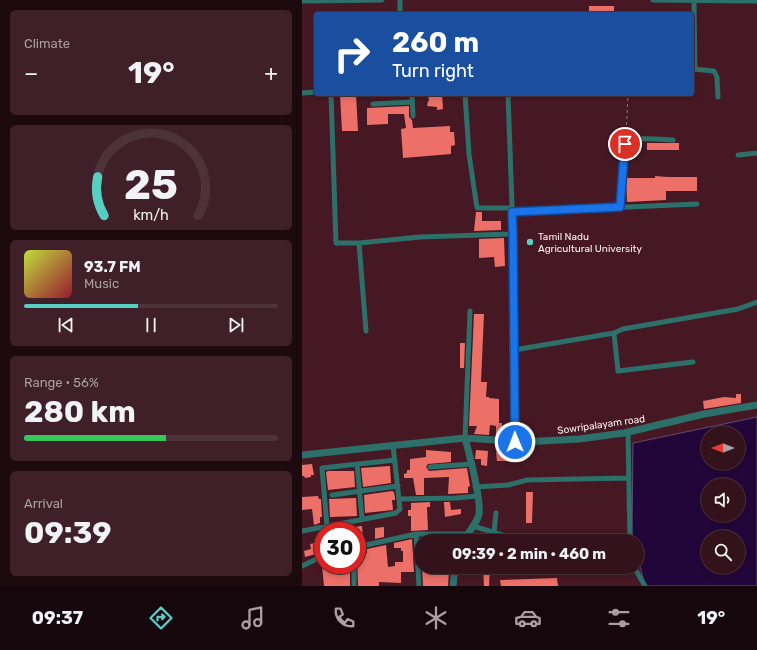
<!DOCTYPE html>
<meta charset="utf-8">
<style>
body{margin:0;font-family:Rubik,sans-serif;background:#3f2028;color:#f1f3f6;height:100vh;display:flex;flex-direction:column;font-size:15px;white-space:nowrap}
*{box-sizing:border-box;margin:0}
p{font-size:13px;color:#a99ea3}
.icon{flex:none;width:22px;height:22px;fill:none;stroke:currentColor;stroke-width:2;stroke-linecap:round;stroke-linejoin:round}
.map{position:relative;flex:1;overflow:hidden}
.details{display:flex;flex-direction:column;gap:10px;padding:10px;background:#1d0a0f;width:302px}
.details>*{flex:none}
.hud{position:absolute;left:12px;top:12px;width:380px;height:84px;border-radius:4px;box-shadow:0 2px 6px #0003,0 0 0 1px #4e323a;background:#1a4fa0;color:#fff;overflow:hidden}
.needle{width:26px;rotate:270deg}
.buttons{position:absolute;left:399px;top:426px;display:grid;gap:8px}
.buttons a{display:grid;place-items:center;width:44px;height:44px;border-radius:50%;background:#34121b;box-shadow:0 2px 6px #0003,0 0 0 1px #4e323a;font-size:20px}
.speed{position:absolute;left:12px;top:522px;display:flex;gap:8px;font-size:20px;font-weight:700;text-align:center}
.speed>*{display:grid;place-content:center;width:52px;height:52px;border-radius:50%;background:#34121b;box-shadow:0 2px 6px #0003,0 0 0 1px #4e323a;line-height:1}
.speed .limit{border:6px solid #d22;background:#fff;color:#111}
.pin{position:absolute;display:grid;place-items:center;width:34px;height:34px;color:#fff;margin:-17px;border:2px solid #fff;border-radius:50%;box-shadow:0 1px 4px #0007}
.me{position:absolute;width:44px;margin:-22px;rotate:359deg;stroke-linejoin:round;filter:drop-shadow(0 0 3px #0008)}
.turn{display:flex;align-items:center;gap:14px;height:84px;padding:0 12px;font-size:18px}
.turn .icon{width:52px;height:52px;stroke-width:2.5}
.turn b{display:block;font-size:28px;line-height:34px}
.big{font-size:30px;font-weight:700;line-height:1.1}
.details .card{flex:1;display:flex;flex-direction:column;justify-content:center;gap:6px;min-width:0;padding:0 14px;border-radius:6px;background:#3f2028}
.details .dial{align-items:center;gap:0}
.dial svg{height:104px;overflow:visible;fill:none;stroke:#4e323a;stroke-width:7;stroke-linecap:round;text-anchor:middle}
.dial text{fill:#f1f3f6;stroke:none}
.song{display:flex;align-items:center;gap:12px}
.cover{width:48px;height:48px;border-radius:6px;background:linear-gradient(135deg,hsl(70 70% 55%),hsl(350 70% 35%))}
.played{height:4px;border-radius:2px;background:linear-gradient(90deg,#57cec2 45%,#4e323a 45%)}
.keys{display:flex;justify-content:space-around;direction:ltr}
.heat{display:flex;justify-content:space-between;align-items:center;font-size:22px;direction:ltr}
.charge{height:6px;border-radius:3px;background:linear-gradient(90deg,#34c759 56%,#4e323a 0)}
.trip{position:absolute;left:112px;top:534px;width:230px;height:40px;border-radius:20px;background:#34121b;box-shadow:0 2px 6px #0003,0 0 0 1px #4e323a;font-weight:700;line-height:40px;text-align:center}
.tabs{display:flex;height:64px;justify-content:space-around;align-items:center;background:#15070b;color:#a99ea3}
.tabs .icon{width:28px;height:28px}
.tabs .current{color:#57cec2}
.tabs b{font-size:18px;color:#f1f3f6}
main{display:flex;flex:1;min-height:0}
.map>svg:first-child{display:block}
.water{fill:#230639;stroke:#644c70;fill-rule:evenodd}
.building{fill:#ec7067}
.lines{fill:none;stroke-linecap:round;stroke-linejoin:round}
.path{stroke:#96767e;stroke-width:1;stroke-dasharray:3 3;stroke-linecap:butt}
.minor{stroke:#2c7069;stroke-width:5}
.tertiary{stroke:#2c7069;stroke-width:7}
.route-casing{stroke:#114b97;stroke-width:10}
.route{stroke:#1a73e8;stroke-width:7}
.poi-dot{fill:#57cec2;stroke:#461824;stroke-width:1.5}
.labels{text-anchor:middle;stroke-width:4;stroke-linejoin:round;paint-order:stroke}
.poi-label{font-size:10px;fill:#fdf0f2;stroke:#461824;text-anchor:start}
.street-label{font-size:10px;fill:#fdf0f2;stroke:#461824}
</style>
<main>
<section class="details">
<div class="card"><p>Climate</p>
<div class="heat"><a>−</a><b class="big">19°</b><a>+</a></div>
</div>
<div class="card dial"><svg viewBox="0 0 100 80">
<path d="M14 69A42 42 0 1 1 86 69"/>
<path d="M14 69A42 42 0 0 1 9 39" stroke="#57cec2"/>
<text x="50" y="56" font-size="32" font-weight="700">25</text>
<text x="50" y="72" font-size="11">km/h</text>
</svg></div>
<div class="card">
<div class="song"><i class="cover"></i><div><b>93.7 FM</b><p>Music</p></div></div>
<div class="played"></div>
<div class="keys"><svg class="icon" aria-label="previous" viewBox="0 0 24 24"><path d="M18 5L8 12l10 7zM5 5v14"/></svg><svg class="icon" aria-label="pause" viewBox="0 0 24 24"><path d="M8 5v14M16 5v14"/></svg><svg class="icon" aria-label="next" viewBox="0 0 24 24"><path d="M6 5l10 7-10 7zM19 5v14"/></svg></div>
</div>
<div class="card"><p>Range · 56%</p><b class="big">280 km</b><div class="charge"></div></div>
<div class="card"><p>Arrival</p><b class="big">09:39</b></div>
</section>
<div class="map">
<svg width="455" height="586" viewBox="0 0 455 586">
<rect width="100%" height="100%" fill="#461824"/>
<path class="water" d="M455 417V586H343L335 554V541H332L330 534 331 443ZM406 433H436V463H406ZM406 485H436V515H406ZM406 537H436V567H406Z"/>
<path class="building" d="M287 6H312V14H287Z
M54 94 56 131H40L38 95Z
M126 94H140L141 109 135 110V107L125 106 126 101H127Z
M107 106V117L110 120 111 128 148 126V132H152L153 145 149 146V154L101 158 99 129 104 128 102 114H86V124L65 125V108Z
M345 143H377V150H345Z
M353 176 365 177H395V191H364V200L325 202 324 178H353Z
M174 212H180V221H199V230L172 231Z
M202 238 203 266 193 267 192 257 177 258V239Z
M172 314H182L179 382H185L184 397H187V398L197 399V423H200V430H208V436L194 435V426L188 425 187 435 172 434 175 426H167Z
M158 343H163L162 368H158Z
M434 394H439V403L402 409 401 401 422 397 434 398Z
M124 450 149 452V462L126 464 124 467 127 471 165 468 168 486 166 487V493L146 494 147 477 122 478V495H114L111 478H102V474L105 473V470H108V459L124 457Z
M174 450 186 451 185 466 179 465V459H173Z
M194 452H221V461H195Z
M10 464 12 475H9V477L3 478 2 476H0V465Z
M88 466 89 483 61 487 59 468Z
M26 471H52L53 487 26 490 24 472Z
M90 491 92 492 93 498V500H90L91 510 63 513 62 495Z
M224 492H231L230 523H224Z
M16 496 17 499H19L20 517H18V523L12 525 10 509 0 510V497Z
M54 498 55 516 28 517 27 499Z
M128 502V507H125L126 530 109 531V516H106V510H109V503Z
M142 502H148L149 510 159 509V514L143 517Z
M60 526 61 540H55V531H52V527Z
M82 527V537L73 539V528Z
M110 539 112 572H99V583L77 582V586H56L55 553H65V549L84 545 86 567 93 566V562H101V551H99V548H92V543Z
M21 541V552L3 557 2 551 9 549 8 544Z
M20 565H48V586H22Z
M120 567H144V570L147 571 146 586H121Z
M181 567H188L187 586H182Z
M255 578 256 586H199L198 580Z"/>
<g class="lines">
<path class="path" d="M324 137 326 94"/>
<path class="minor" d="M98 0V14
M351 0 455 1
M0 1 80 0
M392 1 393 69
M391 69 412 71 415 77 416 97
M0 93 14 92
M29 94 34 243H57L64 331
M110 94 111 116
M163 94 167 154 175 208H209
M206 94 211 234 213 442
M71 104 110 102
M436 155 455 153
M318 207 323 144C335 135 357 140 371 140
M209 212 395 204
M57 243 118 237 211 234
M312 333 316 371 391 362
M212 350 312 333 321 329 436 309 455 302
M326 432 328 541
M163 438 168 311
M55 464 60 519
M128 467 170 464
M173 487 206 485 225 480 326 478
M30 495 96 486
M98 499 154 498 175 496
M25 526 20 468 93 460
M171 526 220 541
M0 531 94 513 98 509 91 445
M192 532 194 513
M114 534 117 586
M55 547 114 534H165
M52 565V586
M0 566 21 556
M332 567 343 586"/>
<path class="tertiary" d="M0 455 163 438 221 442 277 439 322 433 402 414 455 405
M161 541C166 532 175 524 177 514 179 500 167 453 163 438
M151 586 153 567"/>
</g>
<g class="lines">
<g class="route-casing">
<path id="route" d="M213 442 211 234 210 212 318 207 323 144"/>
</g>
<use href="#route" class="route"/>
</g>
<circle class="poi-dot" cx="228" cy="242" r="4"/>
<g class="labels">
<g class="poi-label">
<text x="236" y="240">Tamil Nadu<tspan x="236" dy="12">Agricultural University</tspan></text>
</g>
<g class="street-label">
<text transform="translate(299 424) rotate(-8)" y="4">Sowripalayam road</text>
</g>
</g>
</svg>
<div class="buttons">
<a><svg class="needle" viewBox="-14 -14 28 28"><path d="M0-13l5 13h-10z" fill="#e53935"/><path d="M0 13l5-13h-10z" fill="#a99ea3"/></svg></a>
<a><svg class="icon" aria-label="sound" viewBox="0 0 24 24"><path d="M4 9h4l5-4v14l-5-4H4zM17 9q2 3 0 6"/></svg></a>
<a><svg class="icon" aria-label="search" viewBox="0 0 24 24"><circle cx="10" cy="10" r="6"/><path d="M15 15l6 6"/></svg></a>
</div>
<div class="speed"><div class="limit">30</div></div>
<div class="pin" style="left:323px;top:144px;background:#d93025"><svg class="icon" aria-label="arrive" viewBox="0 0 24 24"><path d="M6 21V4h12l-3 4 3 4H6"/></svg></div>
<svg class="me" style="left:213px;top:442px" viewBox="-20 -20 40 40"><circle r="17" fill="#1a73e8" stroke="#fff" stroke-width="3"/><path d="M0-11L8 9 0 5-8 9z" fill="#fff"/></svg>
<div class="trip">09:39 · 2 min · 460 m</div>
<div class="hud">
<div class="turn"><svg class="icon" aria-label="right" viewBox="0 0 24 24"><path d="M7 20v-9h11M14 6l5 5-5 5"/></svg><div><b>260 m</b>Turn right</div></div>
</div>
</div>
</main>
<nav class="tabs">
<b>09:37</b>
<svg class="icon current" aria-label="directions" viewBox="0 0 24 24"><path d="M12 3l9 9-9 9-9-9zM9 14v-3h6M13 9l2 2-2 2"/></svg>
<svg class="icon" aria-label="music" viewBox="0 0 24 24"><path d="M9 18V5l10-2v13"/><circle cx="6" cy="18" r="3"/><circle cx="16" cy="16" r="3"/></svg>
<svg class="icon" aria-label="phone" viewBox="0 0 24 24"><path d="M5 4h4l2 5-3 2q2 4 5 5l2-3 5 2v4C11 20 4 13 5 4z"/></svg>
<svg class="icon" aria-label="climate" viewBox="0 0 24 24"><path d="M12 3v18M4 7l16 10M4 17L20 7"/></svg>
<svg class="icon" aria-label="car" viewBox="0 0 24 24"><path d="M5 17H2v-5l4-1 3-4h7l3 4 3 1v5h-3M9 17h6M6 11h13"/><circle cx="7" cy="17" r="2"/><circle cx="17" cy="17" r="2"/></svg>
<svg class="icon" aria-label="filters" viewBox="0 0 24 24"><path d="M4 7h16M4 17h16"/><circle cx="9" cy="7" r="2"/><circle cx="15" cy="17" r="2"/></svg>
<b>19°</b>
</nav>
